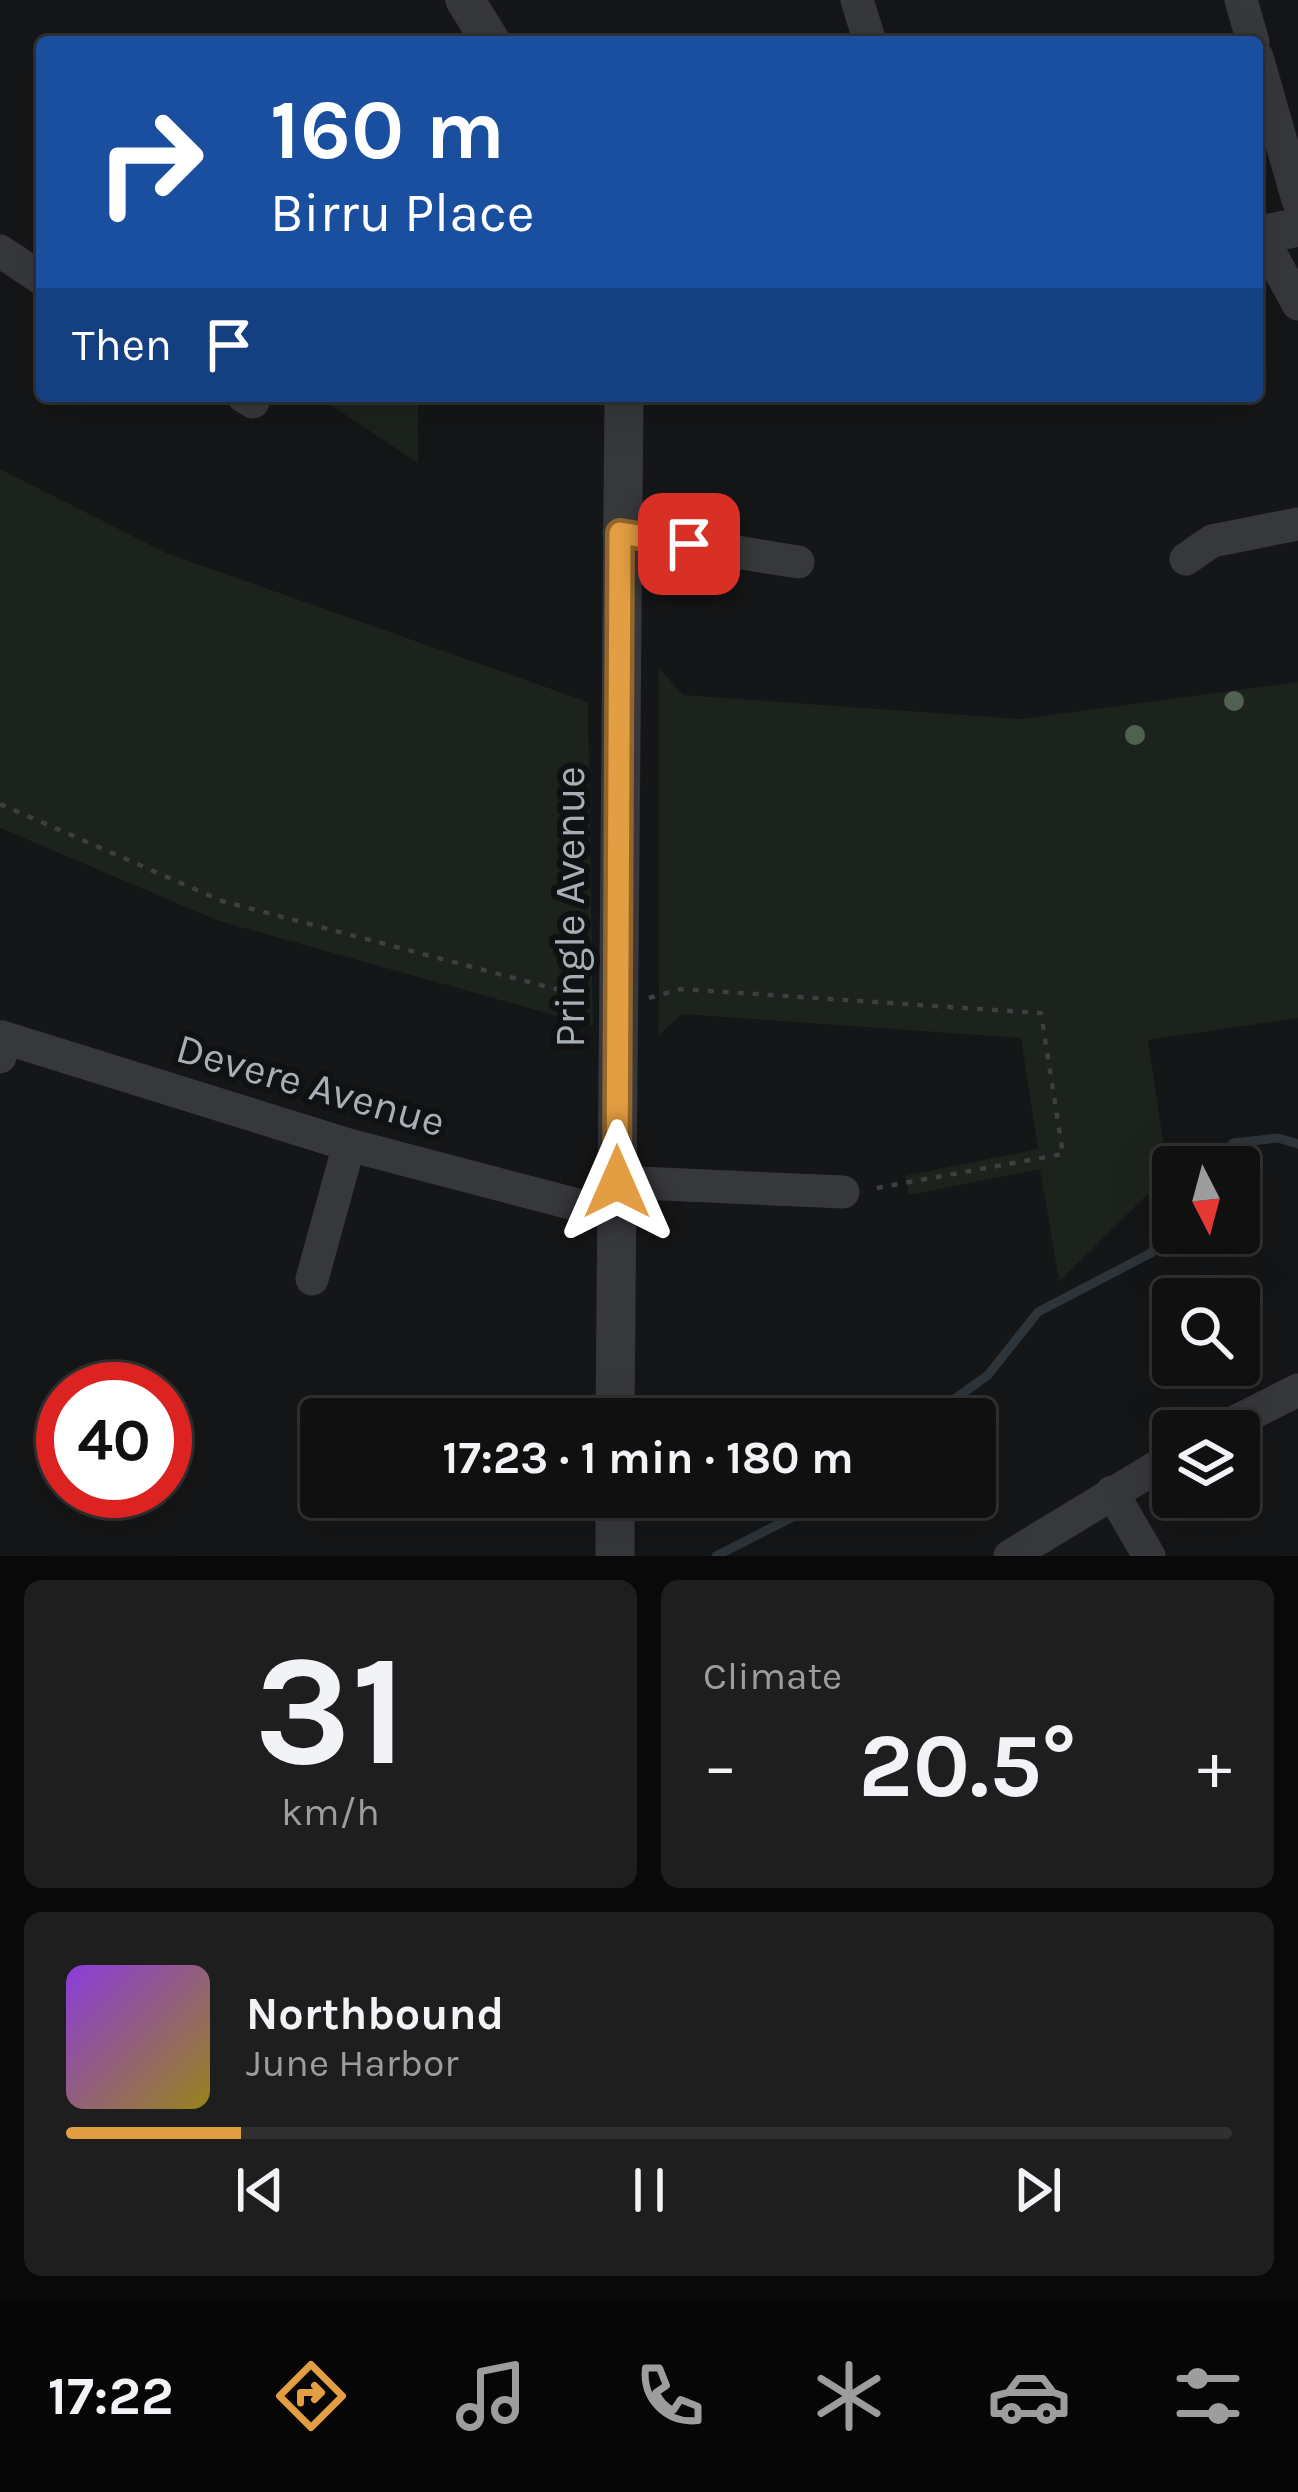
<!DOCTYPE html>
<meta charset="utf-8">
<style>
body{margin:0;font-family:Karla,sans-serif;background:#1e1e1f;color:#f1f3f6;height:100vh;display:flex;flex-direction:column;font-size:45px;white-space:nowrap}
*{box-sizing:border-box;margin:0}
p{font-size:39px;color:#9c9d9f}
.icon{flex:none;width:66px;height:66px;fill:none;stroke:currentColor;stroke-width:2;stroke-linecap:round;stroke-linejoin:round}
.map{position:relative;height:1556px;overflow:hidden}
.details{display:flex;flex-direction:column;gap:24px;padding:24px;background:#090909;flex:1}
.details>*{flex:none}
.guide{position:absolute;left:36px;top:36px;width:1227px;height:366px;border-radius:12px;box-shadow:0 12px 48px #0002,0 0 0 3px #303031;background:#1a4fa0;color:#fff;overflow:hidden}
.needle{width:78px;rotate:174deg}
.controls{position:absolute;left:1152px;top:1146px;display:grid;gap:24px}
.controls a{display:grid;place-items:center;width:108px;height:108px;border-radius:12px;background:#101011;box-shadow:0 12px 48px #0002,0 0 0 3px #303031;font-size:60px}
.speed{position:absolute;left:36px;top:1362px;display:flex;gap:24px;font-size:60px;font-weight:700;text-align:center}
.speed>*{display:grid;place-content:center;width:156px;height:156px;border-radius:50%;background:#101011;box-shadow:0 12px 48px #0002,0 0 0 3px #303031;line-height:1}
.speed .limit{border:18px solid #d22;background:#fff;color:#111}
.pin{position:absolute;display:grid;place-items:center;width:102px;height:102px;color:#fff;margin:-51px;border-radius:24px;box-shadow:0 6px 18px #0006}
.me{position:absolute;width:132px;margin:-66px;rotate:0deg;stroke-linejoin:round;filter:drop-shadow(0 0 9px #0008)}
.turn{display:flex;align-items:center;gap:42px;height:252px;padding:0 36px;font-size:54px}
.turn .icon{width:156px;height:156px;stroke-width:2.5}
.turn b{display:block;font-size:84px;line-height:102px}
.then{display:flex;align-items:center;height:114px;padding:0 36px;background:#0003;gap:24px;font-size:45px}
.big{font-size:90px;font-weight:700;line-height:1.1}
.details .card{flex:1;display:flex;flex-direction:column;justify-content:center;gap:18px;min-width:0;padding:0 42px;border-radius:18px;background:#1e1e1f}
.details .dial{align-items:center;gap:0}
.dial b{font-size:156px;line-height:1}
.song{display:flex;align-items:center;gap:36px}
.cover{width:144px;height:144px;border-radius:18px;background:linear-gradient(135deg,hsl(270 70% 55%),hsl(50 70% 35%))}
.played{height:12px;border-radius:6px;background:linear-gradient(90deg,#e39d42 15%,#303031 15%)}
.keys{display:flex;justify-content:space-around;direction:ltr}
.heat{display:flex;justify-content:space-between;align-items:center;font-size:66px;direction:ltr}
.details .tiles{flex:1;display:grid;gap:24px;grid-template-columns:1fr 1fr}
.card:last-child{grid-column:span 2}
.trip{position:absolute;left:300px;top:1398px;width:696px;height:120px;border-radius:12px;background:#101011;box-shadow:0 12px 48px #0002,0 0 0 3px #303031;font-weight:700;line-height:120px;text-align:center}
.dock{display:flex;height:192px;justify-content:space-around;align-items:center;background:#060607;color:#9c9d9f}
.dock .icon{width:84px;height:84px}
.dock .selected{color:#e39d42}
.dock b{font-size:54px;color:#f1f3f6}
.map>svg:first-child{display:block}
.green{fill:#1c221c}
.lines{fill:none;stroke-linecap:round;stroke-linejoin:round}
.stream{stroke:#2d353a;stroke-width:9}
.path{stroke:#3d3f43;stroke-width:4.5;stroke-dasharray:6 9;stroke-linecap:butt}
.minor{stroke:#37383c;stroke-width:33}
.tertiary{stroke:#37383c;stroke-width:39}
.tree{fill:#516151}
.route-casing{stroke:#94662b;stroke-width:30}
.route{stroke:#e39d42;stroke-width:21}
.labels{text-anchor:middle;stroke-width:12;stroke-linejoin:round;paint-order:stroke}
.street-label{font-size:42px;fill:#a8aeb6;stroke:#101112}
</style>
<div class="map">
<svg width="1298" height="1556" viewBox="0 0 1298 1556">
<rect width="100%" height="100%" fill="#151617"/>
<path class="green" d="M317 396H418V463Z
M0 469 166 553 588 702 593 1026 219 921 0 828Z
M659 668 683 695 1020 719 1298 682V1018L1148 1040 1168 1174 1059 1282 1040 1169 909 1195 905 1176 1038 1149 1021 1038 682 1014 659 1035Z"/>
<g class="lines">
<path class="stream" d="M1214 1167 1233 1143 1278 1138 1298 1144
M927 1419 988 1375 1038 1312 1151 1253 1173 1223
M716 1556 832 1497"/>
<path class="path" d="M0 804 222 901 586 997
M649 998 681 989 1041 1013 1063 1154 871 1189"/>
<path class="minor" d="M857 0 870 42
M1241 0 1253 42
M1257 57 1298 200
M1261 236 1298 304
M0 251 42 279
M243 396 253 402
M619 533 798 562
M1186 559 1212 541 1298 524
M0 1057 2 1037 349 1145 616 1215
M617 1182 843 1192
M312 1279 349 1145
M1217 1431 1298 1390
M1112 1492 1149 1556
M1010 1556 1173 1457"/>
<path class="tertiary" d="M465 0 491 42
M1257 236 1298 227
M615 1419 624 396
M615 1556V1497"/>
</g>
<g class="tree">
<circle cx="1234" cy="701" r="10"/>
<circle cx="1135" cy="735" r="10"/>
</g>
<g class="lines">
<g class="route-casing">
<path id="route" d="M617 1182 620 533 689 544"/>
</g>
<use href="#route" class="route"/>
</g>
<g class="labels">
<g class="street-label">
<text transform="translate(569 907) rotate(-90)" y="15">Pringle Avenue</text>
<text transform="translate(311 1084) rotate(16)" y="15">Devere Avenue</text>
</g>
</g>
</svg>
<div class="controls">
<a><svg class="needle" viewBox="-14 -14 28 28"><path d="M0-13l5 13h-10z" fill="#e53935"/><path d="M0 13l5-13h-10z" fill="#9c9d9f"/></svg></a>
<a><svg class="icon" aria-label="search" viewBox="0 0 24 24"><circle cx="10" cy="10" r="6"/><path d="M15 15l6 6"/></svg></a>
<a><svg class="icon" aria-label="layers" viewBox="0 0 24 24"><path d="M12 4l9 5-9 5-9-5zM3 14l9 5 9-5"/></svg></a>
</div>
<div class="speed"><div class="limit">40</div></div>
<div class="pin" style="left:689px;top:544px;background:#d93025"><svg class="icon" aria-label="arrive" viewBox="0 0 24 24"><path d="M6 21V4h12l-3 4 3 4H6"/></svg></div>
<svg class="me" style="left:617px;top:1182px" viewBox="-20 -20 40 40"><path d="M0-17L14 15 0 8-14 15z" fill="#e39d42" stroke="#fff" stroke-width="4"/></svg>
<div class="trip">17:23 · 1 min · 180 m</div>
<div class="guide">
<div class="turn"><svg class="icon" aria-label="right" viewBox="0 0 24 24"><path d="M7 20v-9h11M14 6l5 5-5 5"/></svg><div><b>160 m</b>Birru Place</div></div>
<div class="then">Then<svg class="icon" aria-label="arrive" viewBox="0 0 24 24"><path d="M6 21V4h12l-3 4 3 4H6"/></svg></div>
</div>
</div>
<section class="details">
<div class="tiles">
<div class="card dial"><b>31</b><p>km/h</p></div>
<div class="card"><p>Climate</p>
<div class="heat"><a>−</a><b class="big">20.5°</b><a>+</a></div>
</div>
<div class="card">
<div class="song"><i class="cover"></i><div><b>Northbound</b><p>June Harbor</p></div></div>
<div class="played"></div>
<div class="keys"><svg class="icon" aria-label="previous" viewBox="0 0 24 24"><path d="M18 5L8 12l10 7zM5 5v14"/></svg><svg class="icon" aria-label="pause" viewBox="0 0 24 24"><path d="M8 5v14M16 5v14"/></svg><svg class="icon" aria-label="next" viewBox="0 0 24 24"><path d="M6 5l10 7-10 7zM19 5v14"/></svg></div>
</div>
</div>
</section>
<nav class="dock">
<b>17:22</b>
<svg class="icon selected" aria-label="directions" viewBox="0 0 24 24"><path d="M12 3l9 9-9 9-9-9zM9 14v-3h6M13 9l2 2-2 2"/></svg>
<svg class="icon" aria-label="music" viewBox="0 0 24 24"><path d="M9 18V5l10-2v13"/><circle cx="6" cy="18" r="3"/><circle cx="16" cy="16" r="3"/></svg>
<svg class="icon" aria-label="phone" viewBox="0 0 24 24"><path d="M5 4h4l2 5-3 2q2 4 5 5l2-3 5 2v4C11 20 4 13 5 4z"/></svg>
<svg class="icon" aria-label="climate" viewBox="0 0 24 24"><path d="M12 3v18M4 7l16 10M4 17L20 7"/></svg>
<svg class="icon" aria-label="car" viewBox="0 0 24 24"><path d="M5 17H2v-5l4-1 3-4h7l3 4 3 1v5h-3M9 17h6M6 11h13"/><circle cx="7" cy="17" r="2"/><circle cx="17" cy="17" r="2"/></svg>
<svg class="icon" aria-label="filters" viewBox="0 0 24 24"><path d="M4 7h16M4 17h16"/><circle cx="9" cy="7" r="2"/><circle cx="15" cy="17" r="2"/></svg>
</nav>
